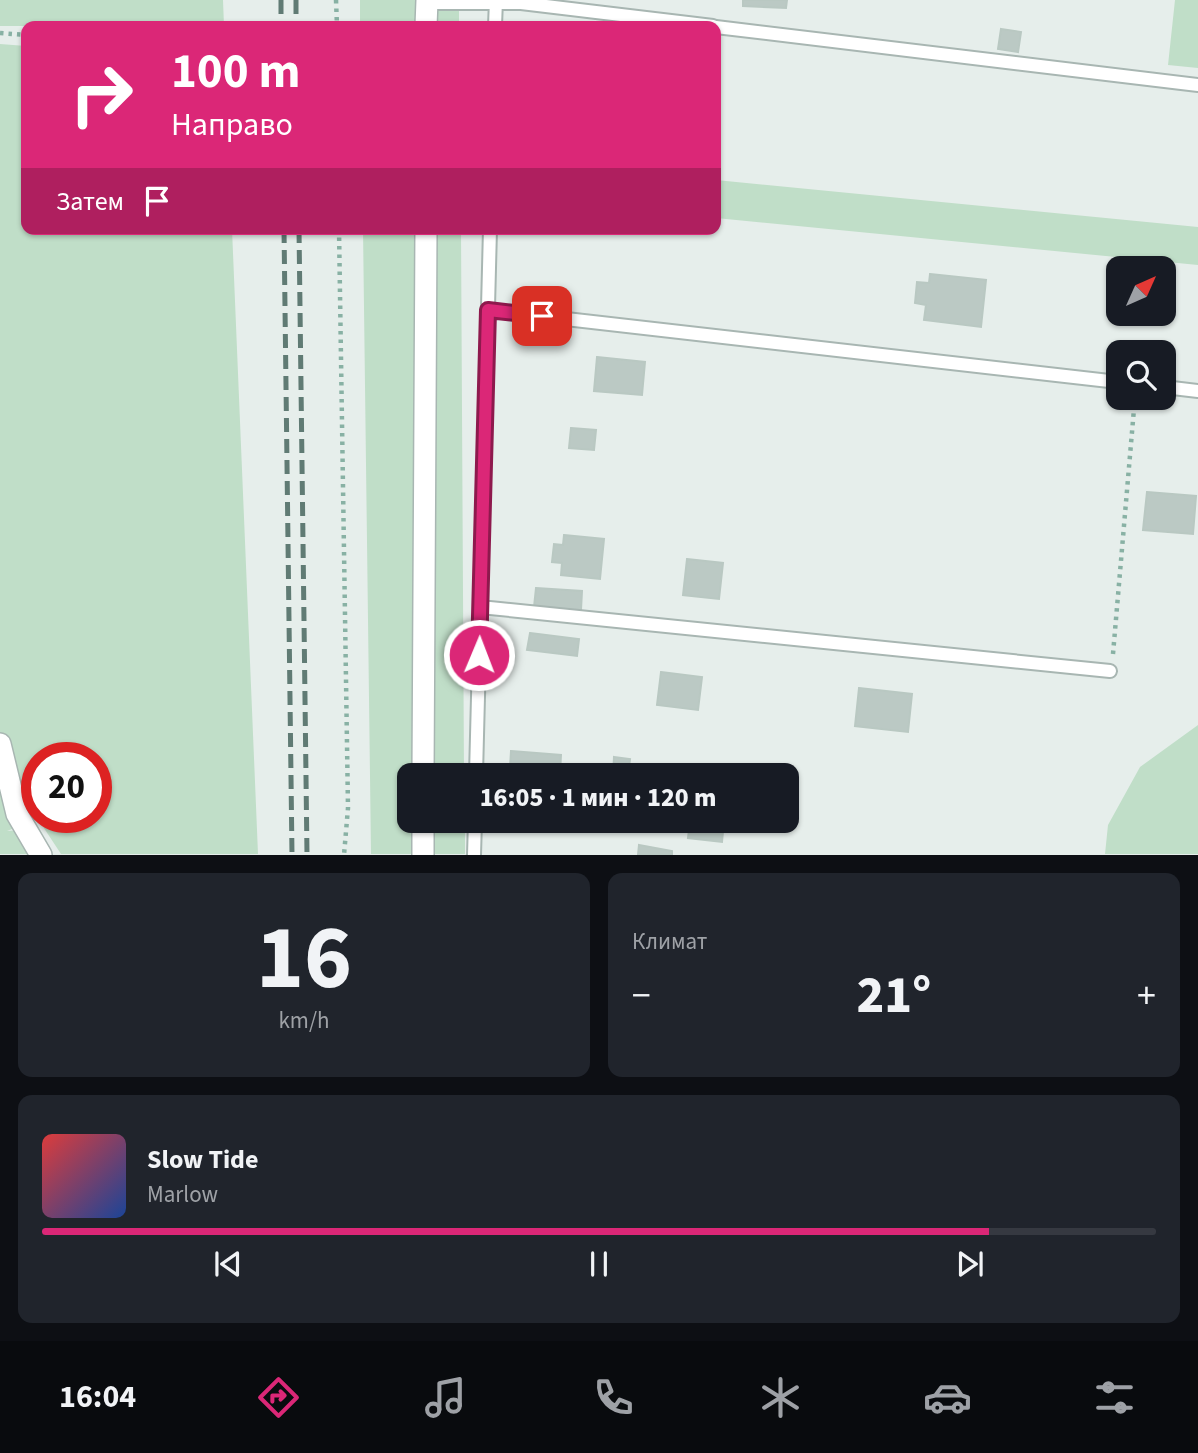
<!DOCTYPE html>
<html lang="ru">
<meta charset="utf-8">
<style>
body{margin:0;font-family:"Source Sans 3",sans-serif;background:#20242c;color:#f1f3f6;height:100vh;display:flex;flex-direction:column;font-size:26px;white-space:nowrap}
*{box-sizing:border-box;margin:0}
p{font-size:23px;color:#9ea1a6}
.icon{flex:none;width:38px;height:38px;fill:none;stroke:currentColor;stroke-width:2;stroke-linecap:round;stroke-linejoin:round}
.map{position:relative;height:855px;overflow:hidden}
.details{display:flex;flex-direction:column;gap:18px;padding:18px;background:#0d0f14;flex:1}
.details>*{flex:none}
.hud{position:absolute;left:21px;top:21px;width:700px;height:214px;border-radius:14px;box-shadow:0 2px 5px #0004;background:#db2777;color:#fff;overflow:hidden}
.needle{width:46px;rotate:45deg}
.buttons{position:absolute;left:1106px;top:256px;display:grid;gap:14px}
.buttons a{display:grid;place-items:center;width:70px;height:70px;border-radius:14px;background:#171b24;box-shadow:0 2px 5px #0004;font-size:35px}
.speed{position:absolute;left:21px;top:742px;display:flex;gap:14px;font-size:35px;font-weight:700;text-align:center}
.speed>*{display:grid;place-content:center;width:91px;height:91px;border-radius:50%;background:#171b24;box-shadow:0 2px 5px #0004;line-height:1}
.speed .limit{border:10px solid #d22;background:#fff;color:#111}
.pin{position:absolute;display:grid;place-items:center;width:60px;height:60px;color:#fff;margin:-30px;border-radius:14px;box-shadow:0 4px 10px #0006}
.me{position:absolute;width:77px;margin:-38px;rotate:1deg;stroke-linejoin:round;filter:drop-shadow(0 0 5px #0008)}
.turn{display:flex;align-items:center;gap:24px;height:147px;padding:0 35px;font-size:32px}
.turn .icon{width:91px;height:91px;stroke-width:2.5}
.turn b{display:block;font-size:49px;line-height:60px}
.then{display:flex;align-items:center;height:66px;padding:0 35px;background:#0003;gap:14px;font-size:26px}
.big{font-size:52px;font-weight:800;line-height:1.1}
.details .tile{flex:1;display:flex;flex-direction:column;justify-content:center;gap:10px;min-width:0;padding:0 24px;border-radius:14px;background:#20242c}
.details .dial{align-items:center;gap:0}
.dial b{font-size:91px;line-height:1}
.song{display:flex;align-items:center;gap:21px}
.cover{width:84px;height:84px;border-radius:10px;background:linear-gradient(135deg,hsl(0 70% 55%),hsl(220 70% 35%))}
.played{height:7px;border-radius:4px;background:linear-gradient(90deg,#db2777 85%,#363941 85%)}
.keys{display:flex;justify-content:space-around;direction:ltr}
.heat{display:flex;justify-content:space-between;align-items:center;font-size:38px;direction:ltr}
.details .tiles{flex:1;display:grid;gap:18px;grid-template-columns:1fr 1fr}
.tile:last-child{grid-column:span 2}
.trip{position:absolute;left:397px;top:763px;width:402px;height:70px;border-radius:14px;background:#171b24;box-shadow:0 2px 5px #0004;font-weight:800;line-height:70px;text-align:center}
.dock{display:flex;height:112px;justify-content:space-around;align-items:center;background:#090b0e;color:#9ea1a6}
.dock .icon{width:49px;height:49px}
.dock .selected{color:#db2777}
.dock b{font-size:32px;color:#f1f3f6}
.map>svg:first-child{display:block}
.green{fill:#c0dec8;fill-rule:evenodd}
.building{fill:#bbc9c4;stroke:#b9c8c2;stroke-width:2}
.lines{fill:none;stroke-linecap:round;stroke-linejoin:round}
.service-casing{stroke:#a8b6b2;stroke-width:16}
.minor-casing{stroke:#a8b6b2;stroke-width:24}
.path{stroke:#88b1a4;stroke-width:4.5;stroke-dasharray:3.5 5;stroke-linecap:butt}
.service{stroke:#fff;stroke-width:12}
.minor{stroke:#fff;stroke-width:21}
.rail{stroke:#607b74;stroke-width:5;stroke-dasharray:14 7;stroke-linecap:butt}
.route-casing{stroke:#8e194d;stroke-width:18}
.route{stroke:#db2777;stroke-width:12}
</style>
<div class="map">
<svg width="1198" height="855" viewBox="0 0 1198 855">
<rect width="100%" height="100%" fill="#e6eeeb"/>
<path class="green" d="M0 0H223L224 26H0Z
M360 0H459V26H360Z
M1175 0H1198V68L1168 65Z
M0 44 26 46V229H232L258 854H61L38 819 7 831 19 830 34 854H0ZM37 758H96V817H37Z
M716 180 1198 227V265L716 218Z
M363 229H461L464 775H410V821H465V854H371Z
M1198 725V854H1105L1108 825 1140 767Z"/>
<path class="building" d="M743 0H787L786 8 743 6Z
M1001 29 1021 32 1018 52 998 49Z
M930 274 986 280 981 327 924 320 926 305 915 303 917 282 929 283Z
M597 357 645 362 642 395 594 391Z
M571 428 596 430 594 450 569 448Z
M1147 492 1196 496 1193 534 1143 530Z
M564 535 604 539 600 579 561 575 562 563 552 562 554 544 563 545Z
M687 559 723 563 719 599 683 595Z
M536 588 582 591 581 610 534 607Z
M530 633 579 639 577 656 527 650Z
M661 672 702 677 698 710 657 705Z
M859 688 912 694 908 732 855 726Z
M511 751 561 755 560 773 510 768Z
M614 757 630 759 628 775H613Z
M690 821H724L722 842 688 838Z
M639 845 672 851V855H638Z"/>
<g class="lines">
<g class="service-casing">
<path id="service" d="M427 3H521L713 26
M495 26 496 0
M716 27 1198 85
M487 310 1118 382
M1164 387 1198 391
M480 607 1110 671
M476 775 490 229
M474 855 475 821"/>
</g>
<g class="minor-casing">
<path id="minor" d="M426 26 427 0
M0 744 17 814 41 855
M423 775 426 229
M423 855V821"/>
</g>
<path class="path" d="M336 0 337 26
M0 33 26 35
M339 229 348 808 344 855
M1113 654 1135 397"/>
<use href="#service" class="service"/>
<use href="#minor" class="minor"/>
<path class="rail" d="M281 0V26
M296 0V26
M284 229 292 855
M299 229 307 855"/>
</g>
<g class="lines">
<g class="route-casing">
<path id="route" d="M479 655 488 310 542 316"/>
</g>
<use href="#route" class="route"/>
</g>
</svg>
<div class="buttons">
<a><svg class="needle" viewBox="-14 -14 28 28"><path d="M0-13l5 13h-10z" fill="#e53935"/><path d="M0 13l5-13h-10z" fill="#9ea1a6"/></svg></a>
<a><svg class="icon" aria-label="search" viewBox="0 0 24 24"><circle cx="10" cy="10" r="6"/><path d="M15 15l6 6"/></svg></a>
</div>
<div class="speed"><div class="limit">20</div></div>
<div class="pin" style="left:542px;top:316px;background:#d93025"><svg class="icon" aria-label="arrive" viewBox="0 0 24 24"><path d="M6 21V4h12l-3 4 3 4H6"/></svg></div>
<svg class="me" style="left:479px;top:655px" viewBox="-20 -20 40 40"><circle r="17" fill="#db2777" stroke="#fff" stroke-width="3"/><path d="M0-11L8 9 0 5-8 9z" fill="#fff"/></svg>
<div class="trip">16:05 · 1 мин · 120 m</div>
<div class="hud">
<div class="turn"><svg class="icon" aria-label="right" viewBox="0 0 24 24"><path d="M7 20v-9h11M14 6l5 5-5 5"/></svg><div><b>100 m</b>Направо</div></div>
<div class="then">Затем<svg class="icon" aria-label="arrive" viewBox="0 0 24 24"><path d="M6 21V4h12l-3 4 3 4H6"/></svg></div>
</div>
</div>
<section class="details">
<div class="tiles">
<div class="tile dial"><b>16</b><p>km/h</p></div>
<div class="tile"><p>Климат</p>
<div class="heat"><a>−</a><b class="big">21°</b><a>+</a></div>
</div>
<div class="tile">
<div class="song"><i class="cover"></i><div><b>Slow Tide</b><p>Marlow</p></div></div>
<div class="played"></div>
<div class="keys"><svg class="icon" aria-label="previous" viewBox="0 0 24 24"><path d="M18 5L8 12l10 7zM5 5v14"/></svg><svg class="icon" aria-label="pause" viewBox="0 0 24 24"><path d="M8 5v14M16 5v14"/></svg><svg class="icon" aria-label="next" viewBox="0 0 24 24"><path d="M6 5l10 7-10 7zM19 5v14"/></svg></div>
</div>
</div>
</section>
<nav class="dock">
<b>16:04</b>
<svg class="icon selected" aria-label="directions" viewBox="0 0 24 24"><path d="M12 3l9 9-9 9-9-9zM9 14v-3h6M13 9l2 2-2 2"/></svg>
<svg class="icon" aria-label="music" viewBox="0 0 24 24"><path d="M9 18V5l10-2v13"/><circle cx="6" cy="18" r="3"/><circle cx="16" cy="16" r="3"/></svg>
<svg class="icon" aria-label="phone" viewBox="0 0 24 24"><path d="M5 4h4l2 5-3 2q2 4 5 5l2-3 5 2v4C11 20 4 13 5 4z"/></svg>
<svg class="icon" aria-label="climate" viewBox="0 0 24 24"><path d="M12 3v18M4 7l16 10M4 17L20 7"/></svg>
<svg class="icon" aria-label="car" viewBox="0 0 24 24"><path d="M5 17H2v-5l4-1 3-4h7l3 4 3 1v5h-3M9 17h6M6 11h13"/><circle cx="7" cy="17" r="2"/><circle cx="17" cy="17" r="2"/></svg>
<svg class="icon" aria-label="filters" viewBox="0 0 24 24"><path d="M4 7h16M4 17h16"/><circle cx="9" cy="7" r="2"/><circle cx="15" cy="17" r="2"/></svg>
</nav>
